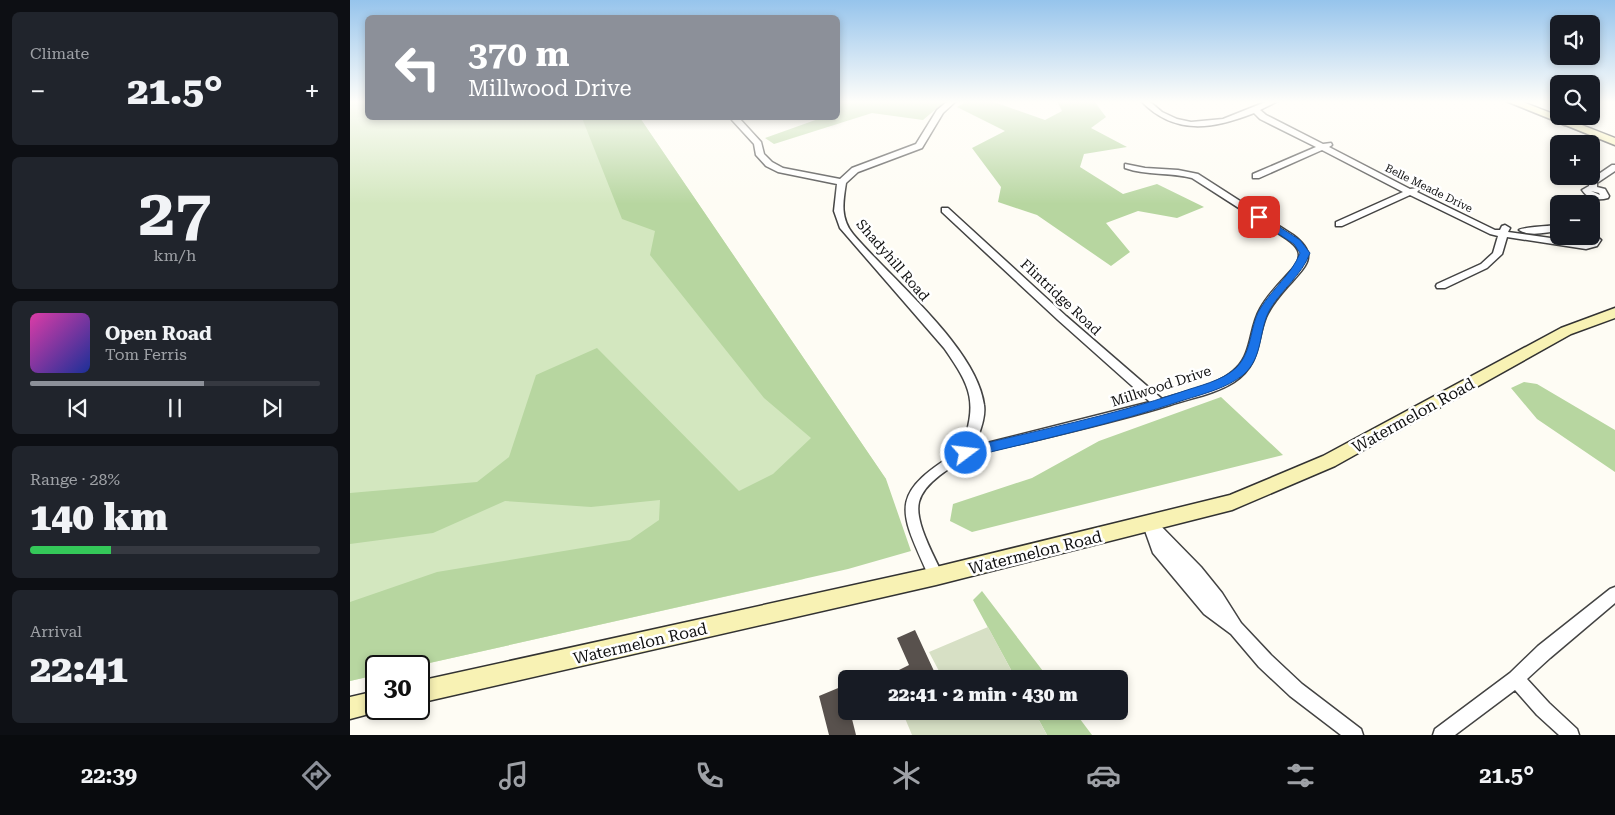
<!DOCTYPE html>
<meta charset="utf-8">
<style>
body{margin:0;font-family:"Roboto Serif",serif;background:#20242c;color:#f1f3f6;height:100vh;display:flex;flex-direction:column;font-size:19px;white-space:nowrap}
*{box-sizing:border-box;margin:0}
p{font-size:16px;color:#9ea1a6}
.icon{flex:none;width:28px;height:28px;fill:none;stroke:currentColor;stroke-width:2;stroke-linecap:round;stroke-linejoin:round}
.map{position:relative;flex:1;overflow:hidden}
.details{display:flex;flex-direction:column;gap:12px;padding:12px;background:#0d0f14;width:350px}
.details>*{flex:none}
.top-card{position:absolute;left:15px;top:15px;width:475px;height:105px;border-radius:8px;box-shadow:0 2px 8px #0003;background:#8c9099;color:#fff;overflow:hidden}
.fabs{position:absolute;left:1200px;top:15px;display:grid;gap:10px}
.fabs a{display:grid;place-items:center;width:50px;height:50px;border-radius:8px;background:#171b24;box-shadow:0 2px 8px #0003;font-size:25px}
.speed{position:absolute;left:15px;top:655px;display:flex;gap:10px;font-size:25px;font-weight:700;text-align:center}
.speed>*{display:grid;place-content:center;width:65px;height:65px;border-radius:50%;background:#171b24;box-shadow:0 2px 8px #0003;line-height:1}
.speed .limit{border:2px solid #111;border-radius:8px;background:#fff;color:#111}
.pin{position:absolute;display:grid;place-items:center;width:42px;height:42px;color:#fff;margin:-21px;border-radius:10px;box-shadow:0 2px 8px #0006}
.me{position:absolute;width:55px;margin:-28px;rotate:75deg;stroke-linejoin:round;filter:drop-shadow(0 0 4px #0008)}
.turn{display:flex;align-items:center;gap:18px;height:105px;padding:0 20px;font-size:22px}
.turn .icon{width:65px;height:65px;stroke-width:2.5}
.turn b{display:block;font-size:35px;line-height:42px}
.big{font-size:38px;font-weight:800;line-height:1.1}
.details .tile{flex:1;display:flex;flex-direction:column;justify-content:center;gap:8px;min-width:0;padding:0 18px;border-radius:8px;background:#20242c}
.details .dial{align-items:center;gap:0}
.dial b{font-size:65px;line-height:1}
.song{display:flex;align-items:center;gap:15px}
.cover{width:60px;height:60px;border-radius:8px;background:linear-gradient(135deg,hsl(320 70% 55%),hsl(230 70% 35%))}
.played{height:5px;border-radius:2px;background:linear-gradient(90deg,#8c9099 60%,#363941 60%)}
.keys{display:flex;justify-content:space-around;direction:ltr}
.heat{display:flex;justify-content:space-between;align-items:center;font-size:28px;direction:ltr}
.charge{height:8px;border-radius:4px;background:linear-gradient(90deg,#34c759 28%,#363941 0)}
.trip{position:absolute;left:488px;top:670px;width:290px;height:50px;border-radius:8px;background:#171b24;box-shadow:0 2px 8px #0003;font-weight:800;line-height:50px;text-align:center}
.tab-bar{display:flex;height:80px;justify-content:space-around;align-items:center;background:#090b0e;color:#9ea1a6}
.tab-bar .icon{width:35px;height:35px}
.tab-bar .selected{color:#8c9099}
.tab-bar b{font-size:22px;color:#f1f3f6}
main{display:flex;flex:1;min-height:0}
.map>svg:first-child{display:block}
.green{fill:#d3e7bf}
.forest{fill:#b7d6a0}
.cemetery{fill:#d7e0c5}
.building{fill:#58514d}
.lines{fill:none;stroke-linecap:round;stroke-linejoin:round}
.street-casing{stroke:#434343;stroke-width:3}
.secondary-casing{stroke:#323232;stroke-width:3}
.street{fill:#fff;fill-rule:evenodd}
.secondary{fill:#f8f2b4;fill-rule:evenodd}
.route{fill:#1a73e8;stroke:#114b97}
.labels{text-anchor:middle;stroke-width:5;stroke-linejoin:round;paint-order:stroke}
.far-street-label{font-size:11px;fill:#101010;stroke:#fff}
.street-label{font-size:14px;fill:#101010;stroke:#fff}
.near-street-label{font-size:16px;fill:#101010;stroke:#fff}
</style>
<main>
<section class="details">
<div class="tile"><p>Climate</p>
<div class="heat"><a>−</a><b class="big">21.5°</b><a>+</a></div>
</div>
<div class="tile dial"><b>27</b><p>km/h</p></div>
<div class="tile">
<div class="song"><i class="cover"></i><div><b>Open Road</b><p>Tom Ferris</p></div></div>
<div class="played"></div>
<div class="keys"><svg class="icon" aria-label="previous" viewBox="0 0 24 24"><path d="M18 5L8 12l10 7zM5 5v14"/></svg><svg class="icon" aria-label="pause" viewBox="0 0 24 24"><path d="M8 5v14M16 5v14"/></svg><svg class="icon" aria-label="next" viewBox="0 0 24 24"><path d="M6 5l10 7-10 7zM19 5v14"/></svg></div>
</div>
<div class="tile"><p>Range · 28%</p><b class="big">140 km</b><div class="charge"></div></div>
<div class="tile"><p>Arrival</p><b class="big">22:41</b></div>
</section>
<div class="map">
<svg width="1265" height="735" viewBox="0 0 1265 735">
<rect width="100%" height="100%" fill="#fefcf4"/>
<path class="green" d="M0 101H17L18 118H290L536 479 454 579 66 666H26V675L0 681Z"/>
<path class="forest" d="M488 101H591L593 103 573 120 522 113 424 144 415 138 471 118H488Z
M617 101H641L695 120 712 111 707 101H744L756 117 741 128 777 147 734 154 730 167 773 194 807 184 854 207 827 218 788 211 756 223 780 252 761 266 687 215 648 202 651 187 622 148 655 131 607 107Z
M232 118H290L536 479 561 551 498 569 66 666H26V675L0 681V602L87 572 280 540 309 520 310 500 241 507 155 501 83 533 0 544V493L127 482 159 457 186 375 247 348 389 491 423 474 461 438 414 398 300 255 305 231 272 219Z
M1174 382 1187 384 1265 430V472L1187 419 1161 388Z
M871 397 933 455 622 532 600 521 603 504 682 478 749 441Z
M632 591 699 679H666L623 600Z
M684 711H724L742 735H697Z"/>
<path class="cemetery" d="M638 627 666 679H579L590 673 579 652Z
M552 711H684L697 735H562Z"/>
<path class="building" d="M565 630 584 671 568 679H531L559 665 547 638Z
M493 686 496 698V711H500L506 735H479L469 696Z"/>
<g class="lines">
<g class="street-casing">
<path id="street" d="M598 101H606L593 113 572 148 508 172 496 183C493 202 490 218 503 234 540 278 627 348 634 405 636 418 629 433 625 446L800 402 708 320 592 212V208H598L716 316 812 399C839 390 885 384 896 353 902 338 902 323 910 309 919 292 934 279 946 265 953 253 947 246 937 239L842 178C820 172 797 176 775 168V164L795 168 828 170 848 174 943 235C970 255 956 266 938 286 930 295 921 305 916 317 906 342 911 364 884 382 865 394 841 398 820 405 772 420 723 431 674 443 656 447 635 450 619 458 602 466 574 482 569 502 564 522 585 557 593 576L591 581 586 583 581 581C549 509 536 495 611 450 628 402 622 388 594 348L490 228 484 211 487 184 428 172 416 166 406 155 404 144 382 120 389 118 411 142 414 154 422 162 433 168 490 179 502 168 566 144 587 110Z
M791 101H799L812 112 827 119 841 122 873 119 918 101H928L910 110 916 115 973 144 981 143 982 145 979 147 1060 189 1068 188 1069 190 1067 192 1145 230H1150L1152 226 1155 225 1160 228 1158 232 1236 243 1241 240 1237 236H1241V232L1251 240 1247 246 1236 249 1157 237 1152 254 1137 268 1095 288H1087L1086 286 1087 284 1131 264 1143 253 1148 236 1140 234 1060 195 992 226H986V222L1053 192 972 150 909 178H903V174L966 147 910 119 904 113C863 129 825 136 791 101Z
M1250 101 1241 108 1242 101Z
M1224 116H1234L1225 123 1214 125 1210 123Z
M1262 165H1265V171L1247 183V187L1255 189 1259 196 1258 198C1248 201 1238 199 1232 190L1239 186 1240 180ZM1241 191 1249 193 1250 195Z
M1209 225V231C1197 232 1180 237 1169 230 1174 227 1200 226 1209 225Z
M800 518 805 520 851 567 872 593 891 623 921 655 952 684 1011 729 1013 735H991L940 696 909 667 881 634 854 614 803 553 793 525 795 520Z
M1265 587V603L1200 658 1177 679 1199 703 1227 729 1229 735H1209L1187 715 1165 690 1105 735H1083L1085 729 1160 673 1188 646 1260 589Z"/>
</g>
<g class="secondary-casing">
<path id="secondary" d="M1156 101H1170L1265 138V145Z
M1265 308V318L1221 334 985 466 882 510 586 585 69 703V681L586 567 880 495 973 456 1211 328Z
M26 691V709L34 710 0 719V697Z"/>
</g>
<use href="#street" class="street"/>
<use href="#secondary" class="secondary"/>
</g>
<linearGradient id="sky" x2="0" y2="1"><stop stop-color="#96c4ec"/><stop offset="0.5" stop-color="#fffefa"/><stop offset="1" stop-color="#fffefa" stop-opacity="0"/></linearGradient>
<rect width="1265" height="204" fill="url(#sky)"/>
<path class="route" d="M909 214 950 240 960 253C952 275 932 289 920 309 908 331 914 357 893 375 877 388 853 394 834 400 763 424 689 440 616 458L612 456 610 453 612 449 616 448C688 430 761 416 831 392 848 386 872 381 886 368 903 351 899 328 910 309 922 289 942 274 950 253L944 244 906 219 904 217Z"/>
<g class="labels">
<g class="far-street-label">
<text transform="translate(1079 188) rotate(26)" y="4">Belle Meade Drive</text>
</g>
<g class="street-label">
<text transform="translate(543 260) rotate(49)" y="5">Shadyhill Road</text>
<text transform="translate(711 297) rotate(43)" y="5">Flintridge Road</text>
<text transform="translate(811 386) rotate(-18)" y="5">Millwood Drive</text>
</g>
<g class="near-street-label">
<text transform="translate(1063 415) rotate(-29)" y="6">Watermelon Road</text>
<text transform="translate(685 552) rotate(-14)" y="6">Watermelon Road</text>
<text transform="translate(290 643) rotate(-13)" y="6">Watermelon Road</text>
</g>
</g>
</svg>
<div class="fabs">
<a><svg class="icon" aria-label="sound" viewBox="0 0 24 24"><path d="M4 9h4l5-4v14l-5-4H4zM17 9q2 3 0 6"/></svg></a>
<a><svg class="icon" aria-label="search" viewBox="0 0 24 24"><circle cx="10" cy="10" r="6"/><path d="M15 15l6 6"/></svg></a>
<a>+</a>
<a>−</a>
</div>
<div class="speed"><div class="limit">30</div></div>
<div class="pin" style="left:909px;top:217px;background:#d93025"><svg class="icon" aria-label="arrive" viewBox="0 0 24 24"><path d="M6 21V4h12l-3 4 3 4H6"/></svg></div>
<svg class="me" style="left:616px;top:453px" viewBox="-20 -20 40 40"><circle r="17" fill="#1a73e8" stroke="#fff" stroke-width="3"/><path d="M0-11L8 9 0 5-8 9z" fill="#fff"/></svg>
<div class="trip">22:41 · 2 min · 430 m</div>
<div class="top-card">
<div class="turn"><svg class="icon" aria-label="left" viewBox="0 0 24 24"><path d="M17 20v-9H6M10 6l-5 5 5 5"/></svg><div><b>370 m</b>Millwood Drive</div></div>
</div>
</div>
</main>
<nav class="tab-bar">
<b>22:39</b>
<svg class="icon selected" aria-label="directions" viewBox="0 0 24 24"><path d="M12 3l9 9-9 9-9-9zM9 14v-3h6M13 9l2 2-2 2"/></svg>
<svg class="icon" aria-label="music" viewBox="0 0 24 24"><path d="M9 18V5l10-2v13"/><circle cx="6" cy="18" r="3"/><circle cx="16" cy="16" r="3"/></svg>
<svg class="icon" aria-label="phone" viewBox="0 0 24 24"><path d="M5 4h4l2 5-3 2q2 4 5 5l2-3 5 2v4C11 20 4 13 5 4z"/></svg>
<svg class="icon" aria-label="climate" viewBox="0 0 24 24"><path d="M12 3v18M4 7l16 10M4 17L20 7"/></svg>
<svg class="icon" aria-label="car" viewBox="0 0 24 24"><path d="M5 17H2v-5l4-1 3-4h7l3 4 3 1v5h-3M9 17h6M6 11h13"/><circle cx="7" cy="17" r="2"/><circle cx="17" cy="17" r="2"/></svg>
<svg class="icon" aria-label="filters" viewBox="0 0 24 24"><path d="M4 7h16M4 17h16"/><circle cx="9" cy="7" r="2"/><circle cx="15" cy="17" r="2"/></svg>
<b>21.5°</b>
</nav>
